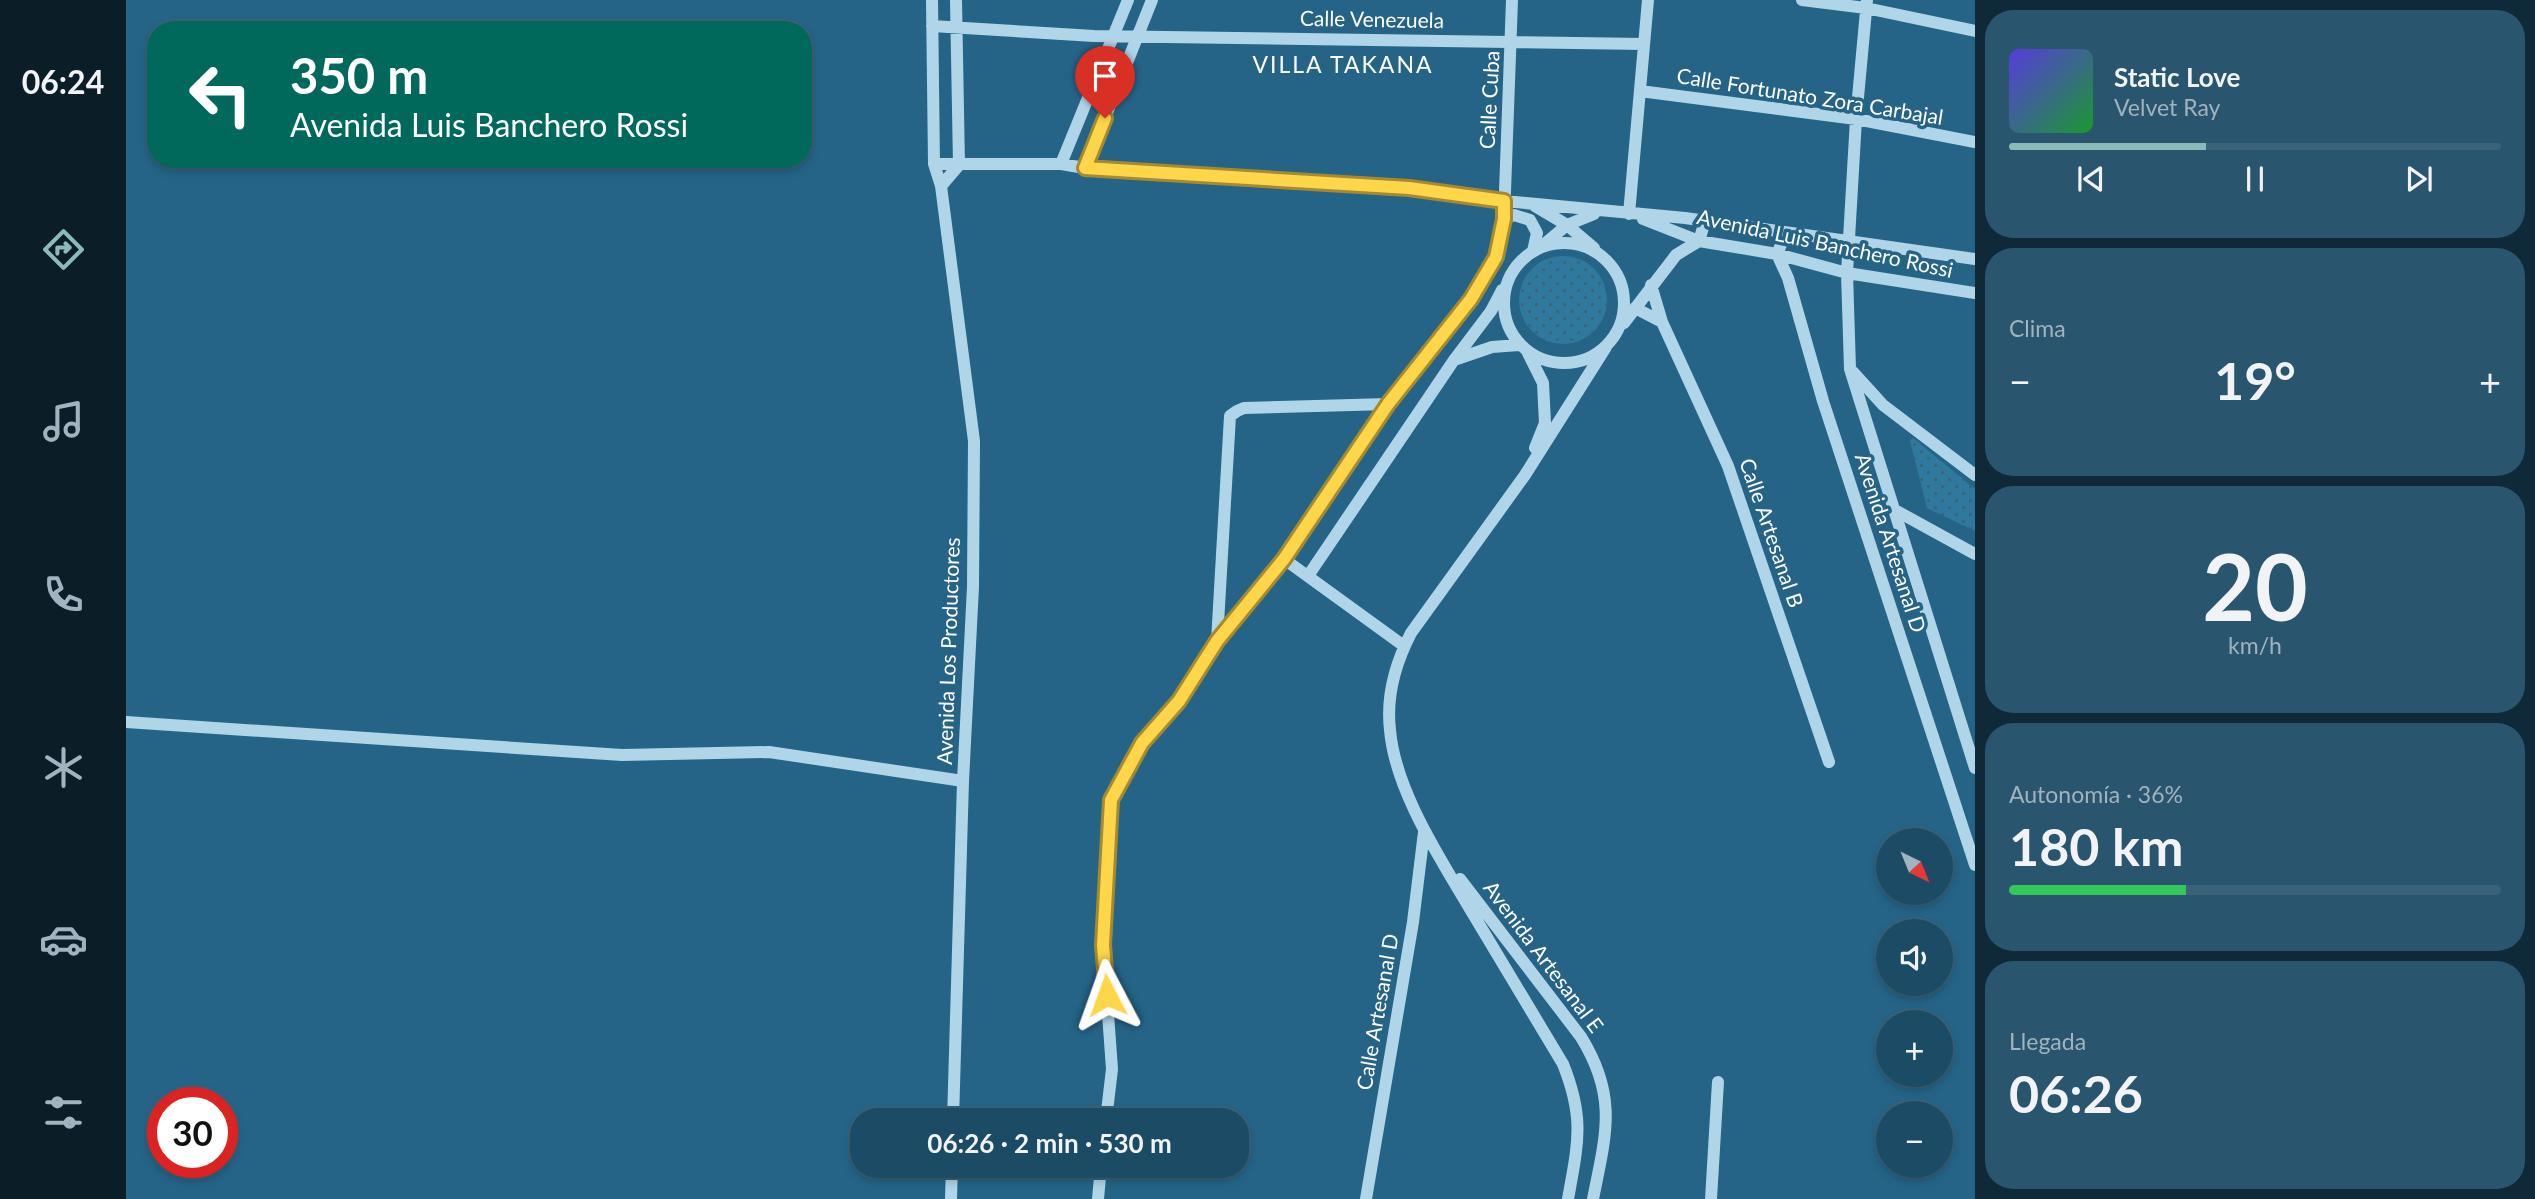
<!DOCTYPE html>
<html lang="es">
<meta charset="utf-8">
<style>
body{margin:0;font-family:Lato,sans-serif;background:#29556e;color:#f1f3f6;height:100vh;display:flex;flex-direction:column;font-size:26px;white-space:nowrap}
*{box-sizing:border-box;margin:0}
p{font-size:23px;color:#a0b3bf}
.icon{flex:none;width:38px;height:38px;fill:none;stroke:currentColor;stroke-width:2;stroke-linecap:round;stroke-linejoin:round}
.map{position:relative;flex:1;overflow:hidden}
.sheet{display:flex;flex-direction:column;gap:10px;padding:10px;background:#0f2938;width:560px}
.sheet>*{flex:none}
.top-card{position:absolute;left:21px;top:21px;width:665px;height:147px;border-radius:28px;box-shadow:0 4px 10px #0003,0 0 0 2px #3a6379;background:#00695c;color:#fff;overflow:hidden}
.needle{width:46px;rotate:137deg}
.buttons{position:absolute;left:1750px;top:828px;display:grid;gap:14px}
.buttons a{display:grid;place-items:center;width:77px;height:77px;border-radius:50%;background:#1c4b65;box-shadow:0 4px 10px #0003,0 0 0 2px #3a6379;font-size:35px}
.speed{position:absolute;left:21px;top:1087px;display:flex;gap:14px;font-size:35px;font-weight:700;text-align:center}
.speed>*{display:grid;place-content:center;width:91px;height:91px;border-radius:50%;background:#1c4b65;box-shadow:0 4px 10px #0003,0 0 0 2px #3a6379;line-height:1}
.speed .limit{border:10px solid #d22;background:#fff;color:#111}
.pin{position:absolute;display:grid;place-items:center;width:60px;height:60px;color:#fff;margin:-72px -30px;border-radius:50% 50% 50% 0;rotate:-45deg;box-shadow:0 0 7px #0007}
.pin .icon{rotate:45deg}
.me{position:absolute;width:77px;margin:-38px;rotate:356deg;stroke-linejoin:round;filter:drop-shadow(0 0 5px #0008)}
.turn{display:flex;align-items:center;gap:24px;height:147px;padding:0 28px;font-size:32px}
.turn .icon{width:91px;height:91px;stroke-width:2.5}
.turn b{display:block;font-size:49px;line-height:60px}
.big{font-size:52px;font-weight:700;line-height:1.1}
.sheet .widget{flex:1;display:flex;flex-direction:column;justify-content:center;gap:10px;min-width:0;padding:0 24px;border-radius:28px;background:#29556e}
.sheet .dial{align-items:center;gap:0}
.dial b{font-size:91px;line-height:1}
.song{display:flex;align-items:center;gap:21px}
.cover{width:84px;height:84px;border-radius:10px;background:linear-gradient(135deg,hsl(250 70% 55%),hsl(130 70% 35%))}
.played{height:7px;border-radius:4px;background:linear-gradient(90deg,#8bbbb9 40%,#3a6379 40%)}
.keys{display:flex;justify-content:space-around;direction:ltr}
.heat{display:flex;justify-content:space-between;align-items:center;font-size:38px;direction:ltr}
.charge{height:10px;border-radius:5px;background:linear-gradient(90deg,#34c759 36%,#3a6379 0)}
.trip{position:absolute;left:724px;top:1108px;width:399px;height:70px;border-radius:28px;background:#1c4b65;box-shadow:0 4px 10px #0003,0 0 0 2px #3a6379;font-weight:700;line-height:70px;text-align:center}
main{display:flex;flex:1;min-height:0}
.menu{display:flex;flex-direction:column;width:126px;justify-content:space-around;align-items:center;background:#0b1e28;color:#a0b3bf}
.menu .icon{width:49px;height:49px}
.menu .on{color:#8bbbb9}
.menu b{font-size:32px;color:#f1f3f6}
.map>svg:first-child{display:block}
.grass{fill:url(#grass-dots)}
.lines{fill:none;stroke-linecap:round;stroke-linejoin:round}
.minor{stroke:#b0d5e9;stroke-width:12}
.route-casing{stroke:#a68a30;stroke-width:18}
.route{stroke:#ffd54a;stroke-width:12}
.labels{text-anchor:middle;stroke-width:7;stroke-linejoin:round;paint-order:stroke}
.street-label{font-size:21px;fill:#fff;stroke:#256487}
.neighbourhood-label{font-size:23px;letter-spacing:2px;fill:#fff;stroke:#256487}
</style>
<main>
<nav class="menu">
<b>06:24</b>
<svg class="icon on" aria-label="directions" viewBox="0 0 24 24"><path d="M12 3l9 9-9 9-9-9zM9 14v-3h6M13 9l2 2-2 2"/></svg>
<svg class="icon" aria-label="music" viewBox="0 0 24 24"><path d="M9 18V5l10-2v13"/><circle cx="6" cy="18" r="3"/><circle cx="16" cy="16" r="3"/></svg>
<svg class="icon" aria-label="phone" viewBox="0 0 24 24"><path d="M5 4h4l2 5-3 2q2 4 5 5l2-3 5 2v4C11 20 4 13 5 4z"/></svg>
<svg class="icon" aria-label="climate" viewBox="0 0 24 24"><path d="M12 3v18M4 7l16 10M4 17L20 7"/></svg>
<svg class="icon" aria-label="car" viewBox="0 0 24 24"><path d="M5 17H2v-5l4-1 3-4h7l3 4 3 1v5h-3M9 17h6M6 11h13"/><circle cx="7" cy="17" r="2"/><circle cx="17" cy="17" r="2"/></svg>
<svg class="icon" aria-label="filters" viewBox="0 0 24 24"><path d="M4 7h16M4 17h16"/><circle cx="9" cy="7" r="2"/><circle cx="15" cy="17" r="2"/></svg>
</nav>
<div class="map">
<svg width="1849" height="1199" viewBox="0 0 1849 1199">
<defs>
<pattern id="grass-dots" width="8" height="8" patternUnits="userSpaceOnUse" patternTransform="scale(1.75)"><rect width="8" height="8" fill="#2f799f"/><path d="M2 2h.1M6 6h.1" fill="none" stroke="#3e6276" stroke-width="1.8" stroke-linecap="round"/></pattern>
</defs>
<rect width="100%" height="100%" fill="#256487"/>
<path class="grass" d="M1393 300a44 44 0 1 1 88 0a44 44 0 1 1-88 0Z
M1787 438 1849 489V531L1801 508 1784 441Z"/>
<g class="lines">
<path class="minor" d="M806 0 808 164 815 186 848 441 847 587 837 781 827 1120
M1676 0 1740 8 1849 31
M1741 0 1730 119 1721 273 1724 369 1849 768
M806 26 968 36 1518 44
M1514 91 1730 119 1849 142
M808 164H935L959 168 1283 188 1378 201 1559 218 1849 259
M935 164 1002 0
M959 168 1026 0
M815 186 833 165 830 0
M1409 206 1441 225 1468 248
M1503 214 1522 0
M1378 219 1388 215 1404 220 1411 233 1407 251
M1517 219 1573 241 1651 254 1721 273 1849 293
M1660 233 1651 254 1662 278 1697 401 1849 865
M1378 303a60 60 0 1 1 120 0a60 60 0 1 1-120 0Z
M1416 246 1441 225 1468 214
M1525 285 1536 322 1602 466 1703 762
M1509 308 1536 322
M1498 323 1550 255 1573 241 1579 221
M1402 353 1417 383 1419 423 1409 448
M1328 360 1366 347 1393 345
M1727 372 1757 405 1849 475
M1767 509 1849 554
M1158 559 1278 646
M1182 576 1328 360 1365 311 1376 290
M1091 641 1104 416 1111 411 1118 408 1262 404 1345 299 1370 257 1378 219 1386 0
M0 722 496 755 643 752 837 781
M1334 879 1455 1037C1492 1097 1480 1134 1467 1199
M980 1120 986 1069 977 945 985 800 1016 743 1053 701 1091 641 1158 559 1262 404
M825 1199 826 1166
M972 1199 975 1166
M1240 1199 1287 922 1298 832
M1442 1199C1452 1143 1459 1119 1437 1064 1406 1012 1375 961 1344 909 1314 858 1269 790 1264 730 1260 696 1269 664 1285 633L1399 475 1480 347
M1585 1199 1592 1082"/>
</g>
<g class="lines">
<g class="route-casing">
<path id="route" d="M979 118 959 168 1283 188 1378 201V219L1370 257 1345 299 1262 404 1158 559 1091 641 1053 701 1016 743 985 800 977 945 981 995"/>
</g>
<use href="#route" class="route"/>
</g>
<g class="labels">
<g class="street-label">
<text transform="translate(1246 20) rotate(1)" y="7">Calle Venezuela</text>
<text transform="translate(1684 97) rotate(9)" y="7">Calle Fortunato Zora Carbajal</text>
<text transform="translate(1364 100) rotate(-87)" y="7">Calle Cuba</text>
<text transform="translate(1699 244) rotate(12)" y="7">Avenida Luis Banchero Rossi</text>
<text transform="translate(1645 533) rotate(71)" y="7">Calle Artesanal B</text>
<text transform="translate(1764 543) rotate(72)" y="7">Avenida Artesanal D</text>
<text transform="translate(823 651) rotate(-88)" y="7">Avenida Los Productores</text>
<text transform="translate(1417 957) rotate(53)" y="7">Avenida Artesanal E</text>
<text transform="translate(1252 1012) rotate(-80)" y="7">Calle Artesanal D</text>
</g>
<g class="neighbourhood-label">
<text x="1217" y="73">VILLA TAKANA</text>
</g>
</g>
</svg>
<div class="buttons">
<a><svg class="needle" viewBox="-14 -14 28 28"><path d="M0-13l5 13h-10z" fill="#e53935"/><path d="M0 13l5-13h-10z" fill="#a0b3bf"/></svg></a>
<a><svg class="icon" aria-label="sound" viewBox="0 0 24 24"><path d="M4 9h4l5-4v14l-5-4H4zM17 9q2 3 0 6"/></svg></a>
<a>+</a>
<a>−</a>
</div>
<div class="speed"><div class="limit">30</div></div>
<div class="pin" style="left:979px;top:118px;background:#d93025"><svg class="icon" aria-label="arrive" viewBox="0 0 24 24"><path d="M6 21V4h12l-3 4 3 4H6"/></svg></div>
<svg class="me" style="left:981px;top:995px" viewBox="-20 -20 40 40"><path d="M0-17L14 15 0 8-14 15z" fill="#ffd54a" stroke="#fff" stroke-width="4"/></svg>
<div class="trip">06:26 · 2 min · 530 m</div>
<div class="top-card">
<div class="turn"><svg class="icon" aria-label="left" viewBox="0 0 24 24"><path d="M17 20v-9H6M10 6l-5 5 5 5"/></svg><div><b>350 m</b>Avenida Luis Banchero Rossi</div></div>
</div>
</div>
<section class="sheet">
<div class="widget">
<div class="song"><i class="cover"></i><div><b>Static Love</b><p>Velvet Ray</p></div></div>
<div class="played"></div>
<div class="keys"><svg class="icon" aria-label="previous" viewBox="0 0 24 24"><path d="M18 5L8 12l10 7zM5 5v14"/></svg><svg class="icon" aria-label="pause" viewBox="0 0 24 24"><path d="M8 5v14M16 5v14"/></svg><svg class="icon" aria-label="next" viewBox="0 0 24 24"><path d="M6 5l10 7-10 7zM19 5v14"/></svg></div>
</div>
<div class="widget"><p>Clima</p>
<div class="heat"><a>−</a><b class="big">19°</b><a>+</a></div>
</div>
<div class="widget dial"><b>20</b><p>km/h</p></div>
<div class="widget"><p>Autonomía · 36%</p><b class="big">180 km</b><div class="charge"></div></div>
<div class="widget"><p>Llegada</p><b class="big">06:26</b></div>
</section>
</main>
